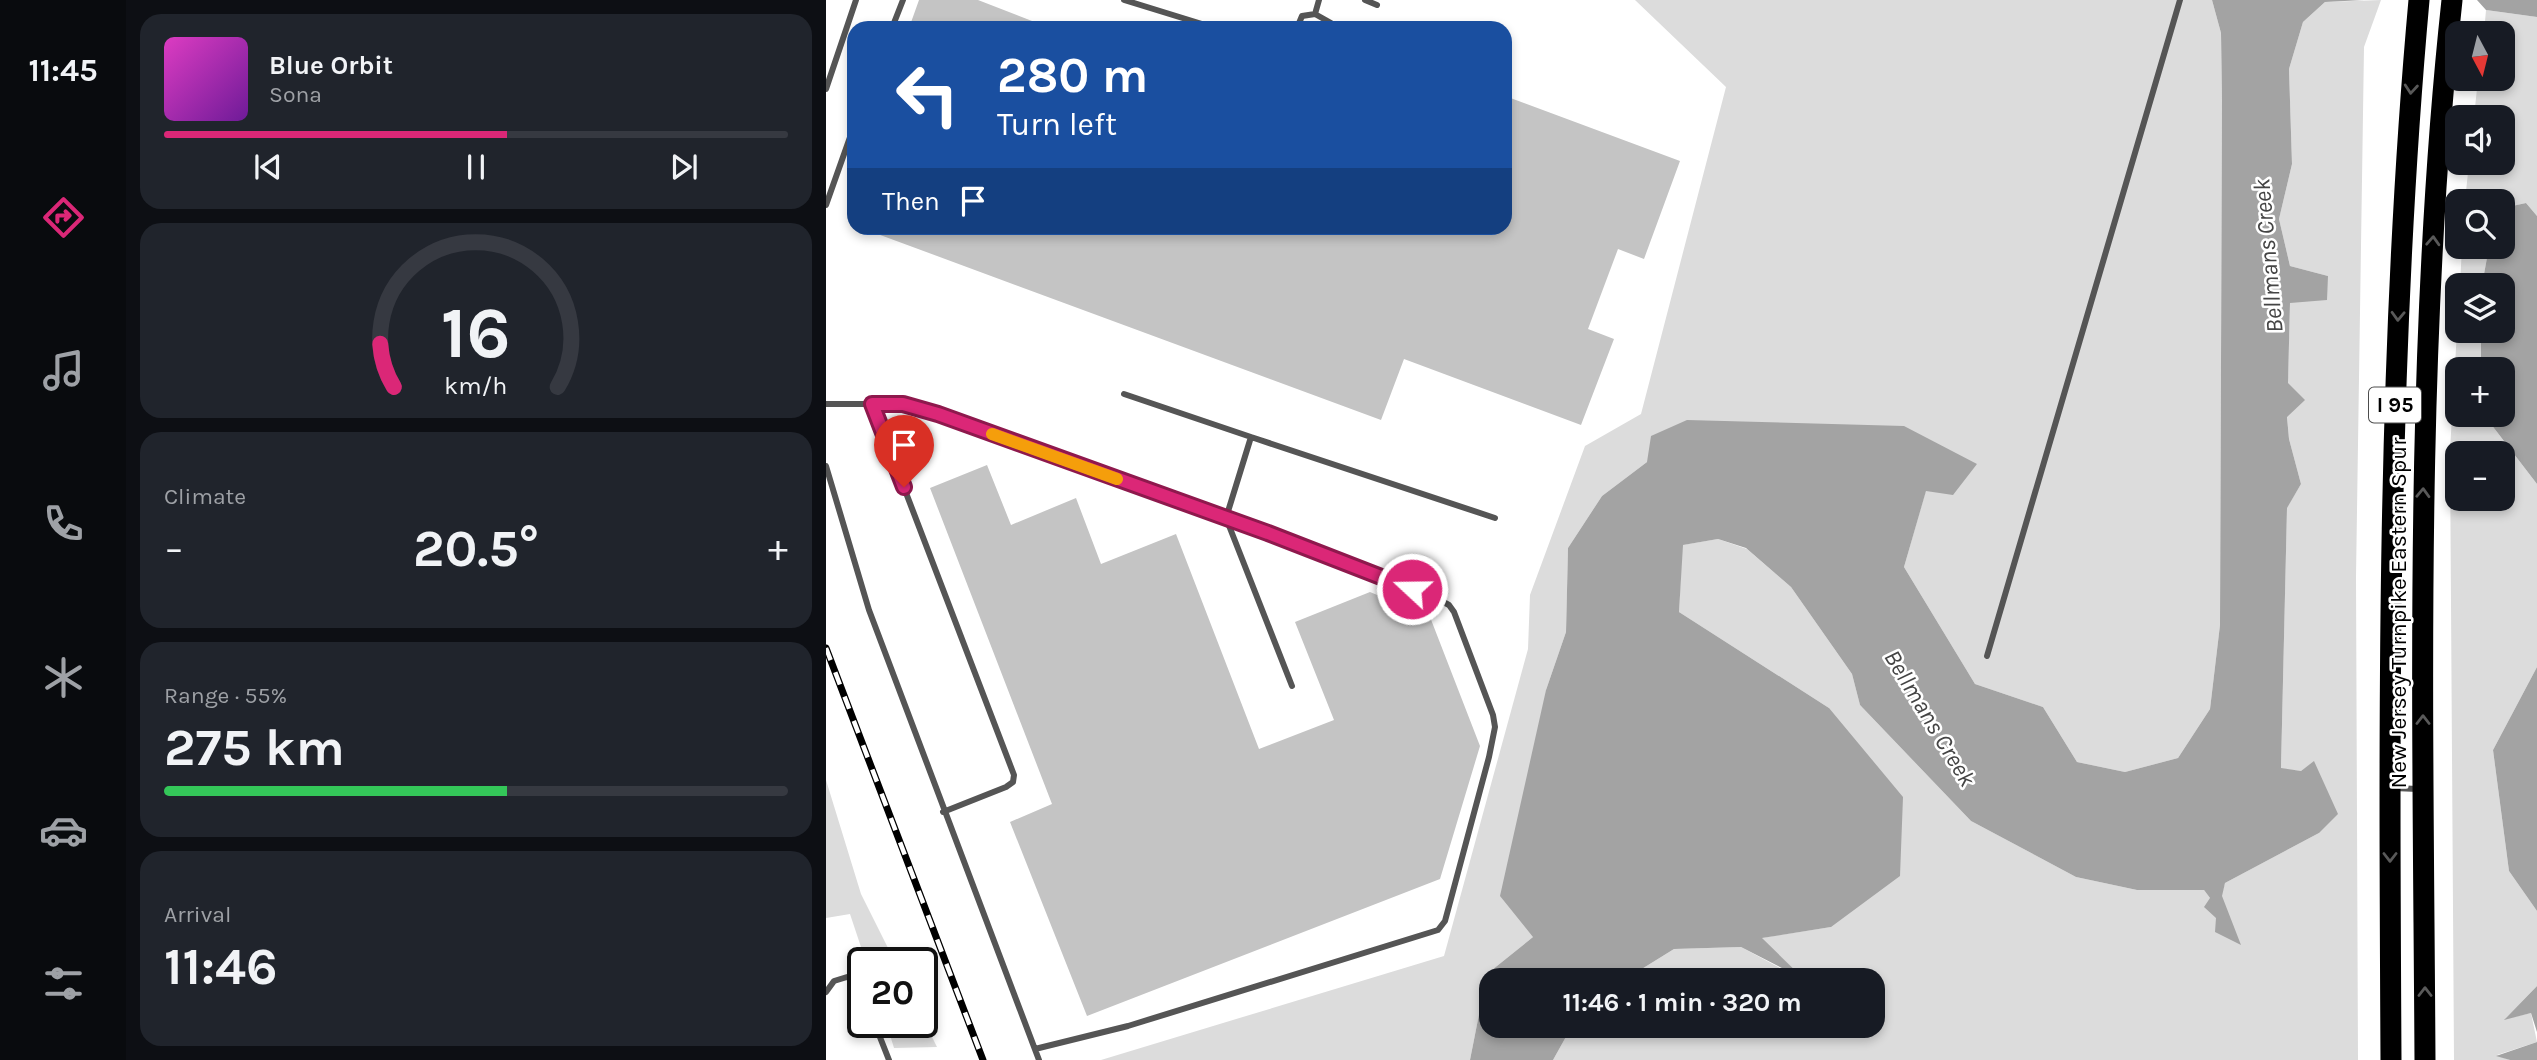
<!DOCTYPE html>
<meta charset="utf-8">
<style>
body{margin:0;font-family:Karla,sans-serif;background:#20242c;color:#f1f3f6;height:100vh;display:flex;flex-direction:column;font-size:26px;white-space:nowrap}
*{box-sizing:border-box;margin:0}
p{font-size:23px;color:#9ea1a6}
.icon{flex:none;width:38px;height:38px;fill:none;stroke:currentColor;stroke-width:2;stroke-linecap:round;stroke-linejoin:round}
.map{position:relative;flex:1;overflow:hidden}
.sheet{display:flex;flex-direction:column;gap:14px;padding:14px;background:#0d0f14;width:700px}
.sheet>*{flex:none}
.top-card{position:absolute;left:21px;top:21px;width:665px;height:214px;border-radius:21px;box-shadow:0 4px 10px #0003;background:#1a4fa0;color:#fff;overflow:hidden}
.needle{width:46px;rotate:173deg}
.fabs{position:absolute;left:1619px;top:21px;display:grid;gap:14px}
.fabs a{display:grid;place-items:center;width:70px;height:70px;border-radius:14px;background:#171b24;box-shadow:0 4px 10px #0003;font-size:35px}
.speed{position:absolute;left:21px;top:947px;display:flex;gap:14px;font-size:35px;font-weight:700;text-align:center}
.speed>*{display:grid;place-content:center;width:91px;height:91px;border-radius:50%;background:#171b24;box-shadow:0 4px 10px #0003;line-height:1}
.speed .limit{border:4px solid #111;border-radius:10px;background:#fff;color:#111}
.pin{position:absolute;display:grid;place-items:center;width:60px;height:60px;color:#fff;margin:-72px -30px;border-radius:50% 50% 50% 0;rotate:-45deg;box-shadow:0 0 7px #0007}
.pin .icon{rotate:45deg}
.me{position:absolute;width:77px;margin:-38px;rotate:291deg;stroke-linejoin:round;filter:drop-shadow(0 0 5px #0008)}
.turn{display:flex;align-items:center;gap:24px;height:147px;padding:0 35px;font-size:32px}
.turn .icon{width:91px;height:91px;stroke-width:2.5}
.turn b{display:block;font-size:49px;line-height:60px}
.then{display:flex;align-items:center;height:66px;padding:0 35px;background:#0003;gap:14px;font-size:26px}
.big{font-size:52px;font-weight:700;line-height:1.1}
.sheet .widget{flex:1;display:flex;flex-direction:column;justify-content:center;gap:10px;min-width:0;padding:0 24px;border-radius:21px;background:#20242c}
.sheet .dial{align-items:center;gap:0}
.dial svg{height:182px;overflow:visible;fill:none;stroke:#363941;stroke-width:7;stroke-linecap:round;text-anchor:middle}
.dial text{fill:#f1f3f6;stroke:none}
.song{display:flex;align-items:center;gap:21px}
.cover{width:84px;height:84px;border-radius:10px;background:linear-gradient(135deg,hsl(310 70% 55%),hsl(280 70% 35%))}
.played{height:7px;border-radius:4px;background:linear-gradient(90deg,#db2777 55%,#363941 55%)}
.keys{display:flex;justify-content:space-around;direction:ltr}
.heat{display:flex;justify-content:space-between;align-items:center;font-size:38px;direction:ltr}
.charge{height:10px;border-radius:5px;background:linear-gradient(90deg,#34c759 55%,#363941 0)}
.trip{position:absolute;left:653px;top:968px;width:406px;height:70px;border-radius:21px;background:#171b24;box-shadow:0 4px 10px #0003;font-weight:700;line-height:70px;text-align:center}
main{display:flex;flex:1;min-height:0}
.menu{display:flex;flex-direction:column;width:126px;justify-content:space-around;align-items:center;background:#090b0e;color:#9ea1a6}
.menu .icon{width:49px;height:49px}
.menu .on{color:#db2777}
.menu b{font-size:32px;color:#f1f3f6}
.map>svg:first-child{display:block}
.green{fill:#dcdcdc;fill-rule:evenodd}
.water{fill:#a3a3a3}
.building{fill:#c4c4c4}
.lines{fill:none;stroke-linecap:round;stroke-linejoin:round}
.service{stroke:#555;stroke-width:6}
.motorway{stroke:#000;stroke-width:21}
.rail-casing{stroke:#000;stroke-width:7}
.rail{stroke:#fff;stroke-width:4.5;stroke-dasharray:13;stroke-linecap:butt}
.oneway{stroke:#595959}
.route-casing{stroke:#8e194d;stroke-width:18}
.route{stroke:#db2777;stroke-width:12}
.slow{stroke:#f59e0b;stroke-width:12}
.labels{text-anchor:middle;stroke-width:5;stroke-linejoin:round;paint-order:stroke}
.shield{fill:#fff;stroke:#4c4c4c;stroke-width:2}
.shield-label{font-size:21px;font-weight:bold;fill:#000}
.street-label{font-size:23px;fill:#000;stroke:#fff}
.water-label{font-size:24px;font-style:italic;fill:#444;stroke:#fff}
</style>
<main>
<nav class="menu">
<b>11:45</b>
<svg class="icon on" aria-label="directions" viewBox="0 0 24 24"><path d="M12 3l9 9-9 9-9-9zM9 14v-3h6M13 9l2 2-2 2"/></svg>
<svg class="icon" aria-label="music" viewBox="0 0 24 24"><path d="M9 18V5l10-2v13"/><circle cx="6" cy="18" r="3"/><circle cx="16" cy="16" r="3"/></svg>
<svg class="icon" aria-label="phone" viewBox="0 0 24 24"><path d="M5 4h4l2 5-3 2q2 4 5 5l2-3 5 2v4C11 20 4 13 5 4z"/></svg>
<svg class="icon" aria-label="climate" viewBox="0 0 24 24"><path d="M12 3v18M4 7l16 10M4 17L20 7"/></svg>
<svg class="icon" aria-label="car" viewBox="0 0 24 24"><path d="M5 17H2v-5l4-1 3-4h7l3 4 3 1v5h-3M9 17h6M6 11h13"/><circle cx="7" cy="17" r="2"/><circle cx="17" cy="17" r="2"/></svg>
<svg class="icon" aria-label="filters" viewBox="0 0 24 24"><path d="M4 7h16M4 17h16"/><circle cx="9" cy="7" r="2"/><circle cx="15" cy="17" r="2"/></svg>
</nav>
<section class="sheet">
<div class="widget">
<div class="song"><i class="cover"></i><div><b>Blue Orbit</b><p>Sona</p></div></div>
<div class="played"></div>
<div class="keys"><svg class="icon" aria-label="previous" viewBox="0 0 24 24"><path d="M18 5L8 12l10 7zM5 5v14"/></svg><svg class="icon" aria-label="pause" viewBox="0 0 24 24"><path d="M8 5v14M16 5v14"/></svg><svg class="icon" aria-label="next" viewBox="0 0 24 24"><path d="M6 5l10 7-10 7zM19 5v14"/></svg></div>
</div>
<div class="widget dial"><svg viewBox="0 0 100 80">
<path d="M14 69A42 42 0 1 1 86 69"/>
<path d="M14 69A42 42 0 0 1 8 50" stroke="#db2777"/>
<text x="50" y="56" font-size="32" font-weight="700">16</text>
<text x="50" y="72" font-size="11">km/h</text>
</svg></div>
<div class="widget"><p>Climate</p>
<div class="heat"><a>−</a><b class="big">20.5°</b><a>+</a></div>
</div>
<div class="widget"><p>Range · 55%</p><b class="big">275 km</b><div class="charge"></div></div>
<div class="widget"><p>Arrival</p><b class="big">11:46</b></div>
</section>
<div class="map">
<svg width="1711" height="1060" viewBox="0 0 1711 1060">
<rect width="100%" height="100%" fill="#fff"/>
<path class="green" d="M809 0H1386L1395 33 1396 100 1394 625 1384 709 1352 758 1299 772 1251 762 1217 707 1149 684 1078 567 1100 490 1151 464 821 462 776 496 742 548 740 632 720 690 707 937 661 974 644 1060H275L618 956 702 649 704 595 759 446 815 414 900 87Z
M1555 0 1538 47 1530 577 1532 1060H727L746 1026H1046V980H979L935 938 1005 927 1003 708 853 612 856 545 892 539 921 549 965 587 1026 674 1034 705 1145 821 1250 877 1311 890H1378L1384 898 1395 896 1399 883 1493 833 1488 762 1475 771 1455 769 1461 507 1475 484 1463 439 1461 416 1464 303 1502 276 1464 266 1453 219 1466 164 1463 69 1477 22 1499 2Z
M1660 10 1711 17V216L1700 203 1677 208 1676 201H1639L1643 163H1676V117H1648L1652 79H1676V33H1658Z
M1636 247H1663L1656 285H1634Z
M1631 331H1655V369H1631V415H1658L1711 484V667L1667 750 1683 871 1711 911V986L1679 1019 1705 1013 1711 1042 1671 1055 1684 1060H1628L1624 450ZM1631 453H1676V499H1631Z
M0 780 35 894 69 962H40L24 914 0 918Z
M915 947 976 980H798L848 949Z
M96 1017 111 1047 68 1048 60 1022H96Z"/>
<path class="water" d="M1386 0H1538L1499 2 1477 22 1463 69 1466 164 1453 219 1464 266 1502 276 1501 300 1464 303 1462 383 1479 400 1461 417 1463 439 1475 484 1461 508 1455 768 1475 771 1488 761 1512 814 1493 833 1399 883 1396 896 1415 945 1389 932 1390 918 1378 907 1384 898 1378 890H1311L1250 877 1145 821 1034 705 1026 674 965 587 920 548 892 539 857 545 853 612 1003 708 1077 797 1074 876 1005 927 936 938 979 980 915 947 848 949 798 980H665V1026H746L727 1060H644L661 974 707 937 674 896 720 690 740 632 742 548 776 496 821 462 825 436 861 420 1078 426 1151 464 1127 495 1100 491 1078 567 1149 684 1217 707 1251 762 1299 772 1352 758 1384 709 1394 625 1396 100 1395 33Z
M1651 0H1711V17L1660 10Z
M1700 203 1711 216V484L1658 415H1676V369H1655V331H1676V285H1656L1663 247H1676L1677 208Z
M1711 667V911L1683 871 1667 750Z
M1711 986V1032L1705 1013 1678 1020Z
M1711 1042V1060H1684L1670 1056Z"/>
<path class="building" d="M93 0H152L224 28H83Z
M679 96 854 161 818 259 792 249 762 329 788 339 755 425 578 359 555 420 38 229 679 228Z
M161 465 185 525 250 498 275 564 350 534 433 749 508 720 469 622 544 592 604 617 654 746 614 879 261 1016 184 822 226 804 104 488Z"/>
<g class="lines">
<path class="service" d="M298 0 389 28
M539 0 551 5
M489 14 493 0
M66 28 77 0
M471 28 476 16 489 14 505 23 506 28
M0 89 30 0
M0 205 28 126
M298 394 425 437
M0 404H77L112 414 442 533 610 598 623 605 628 612 667 715 669 727 663 757 619 921 612 930 302 1026 209 1049
M46 404 188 775 187 782 180 787 117 812
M0 466 43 610 213 1060
M1161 656 1354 0
M466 686 400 518 425 437 669 518
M1568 788 1592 789
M0 992 8 981 21 977 30 982 37 993
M48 1022 63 1060"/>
<path class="motorway" d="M1565 1060C1563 706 1561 353 1593 0
M1599 1060C1597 706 1588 352 1626 0"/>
<g class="rail-casing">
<path id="rail" d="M0 648 157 1060"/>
</g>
<use href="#rail" class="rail"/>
</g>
<defs><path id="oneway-chevron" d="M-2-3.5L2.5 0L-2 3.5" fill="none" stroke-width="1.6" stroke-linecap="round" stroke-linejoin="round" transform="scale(1.75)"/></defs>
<g class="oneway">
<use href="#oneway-chevron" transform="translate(1585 89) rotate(95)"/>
<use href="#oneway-chevron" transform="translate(1607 241) rotate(-87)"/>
<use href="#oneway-chevron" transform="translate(1572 316) rotate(92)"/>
<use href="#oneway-chevron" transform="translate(1597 493) rotate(-88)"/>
<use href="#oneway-chevron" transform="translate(1597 720) rotate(-90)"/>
<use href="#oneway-chevron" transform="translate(1564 857) rotate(90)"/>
<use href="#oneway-chevron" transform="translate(1599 992) rotate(-90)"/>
</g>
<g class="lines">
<g class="route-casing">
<path id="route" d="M78 487 46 404H77L112 414 442 533 586 589"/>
</g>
<use href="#route" class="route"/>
<path class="slow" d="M166 434 291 479"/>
</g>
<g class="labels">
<rect class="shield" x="1543" y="387.5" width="52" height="35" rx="5"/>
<g class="shield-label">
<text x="1569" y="412">I 95</text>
</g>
<g class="street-label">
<text transform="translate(1572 613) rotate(-90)" y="8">New Jersey Turnpike Eastern Spur</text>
</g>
<g class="water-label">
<text transform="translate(1442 256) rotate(-95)" y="8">Bellmans Creek</text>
<text transform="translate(1104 718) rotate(59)" y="8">Bellmans Creek</text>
</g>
</g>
</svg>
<div class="fabs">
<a><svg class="needle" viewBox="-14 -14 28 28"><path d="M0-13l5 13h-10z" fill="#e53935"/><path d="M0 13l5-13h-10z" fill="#9ea1a6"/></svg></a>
<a><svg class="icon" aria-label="sound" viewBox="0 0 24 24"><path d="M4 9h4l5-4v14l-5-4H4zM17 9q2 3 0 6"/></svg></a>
<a><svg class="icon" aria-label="search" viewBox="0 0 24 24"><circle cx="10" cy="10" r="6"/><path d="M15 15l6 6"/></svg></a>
<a><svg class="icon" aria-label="layers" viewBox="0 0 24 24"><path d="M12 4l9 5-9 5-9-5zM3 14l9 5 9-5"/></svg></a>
<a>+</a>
<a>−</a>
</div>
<div class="speed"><div class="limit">20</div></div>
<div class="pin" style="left:78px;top:487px;background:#d93025"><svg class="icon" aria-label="arrive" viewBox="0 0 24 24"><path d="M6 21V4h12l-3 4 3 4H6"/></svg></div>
<svg class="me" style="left:586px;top:589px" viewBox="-20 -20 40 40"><circle r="17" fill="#db2777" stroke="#fff" stroke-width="3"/><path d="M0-11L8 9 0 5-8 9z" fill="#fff"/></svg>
<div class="trip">11:46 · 1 min · 320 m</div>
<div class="top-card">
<div class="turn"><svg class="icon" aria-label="left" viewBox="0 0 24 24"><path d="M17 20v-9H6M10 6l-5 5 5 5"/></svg><div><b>280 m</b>Turn left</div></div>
<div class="then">Then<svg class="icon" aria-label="arrive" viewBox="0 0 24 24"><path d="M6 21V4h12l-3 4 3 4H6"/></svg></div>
</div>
</div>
</main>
